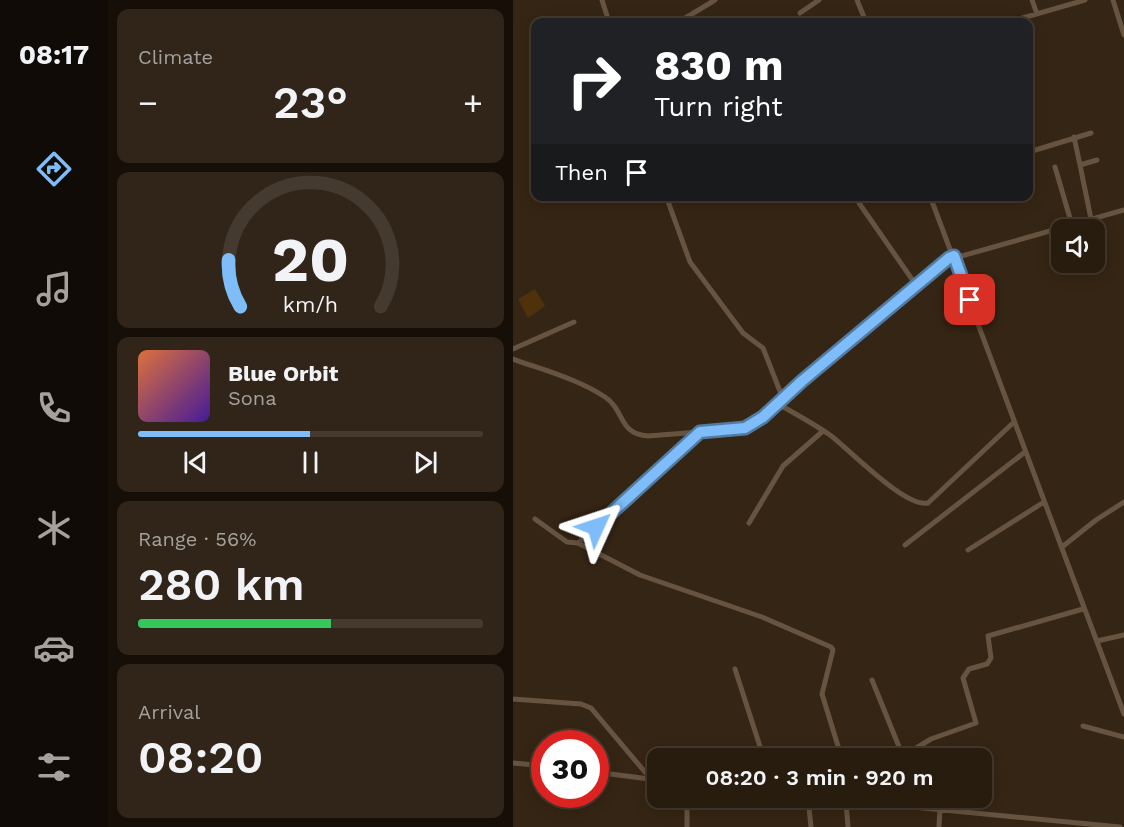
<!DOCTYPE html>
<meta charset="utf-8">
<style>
body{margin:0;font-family:"Work Sans",sans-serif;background:#302518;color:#f1f3f6;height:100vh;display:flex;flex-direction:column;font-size:22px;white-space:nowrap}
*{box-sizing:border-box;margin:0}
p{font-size:20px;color:#a5a19e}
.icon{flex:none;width:33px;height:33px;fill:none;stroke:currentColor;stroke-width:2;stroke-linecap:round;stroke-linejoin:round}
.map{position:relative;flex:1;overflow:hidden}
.panel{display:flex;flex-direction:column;gap:9px;padding:9px;background:#160f08;width:405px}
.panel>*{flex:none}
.guide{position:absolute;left:18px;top:18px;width:502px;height:183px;border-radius:12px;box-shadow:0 3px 15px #0003,0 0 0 2px #443a2f;background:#202124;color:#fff;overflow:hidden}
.buttons{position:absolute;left:538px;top:219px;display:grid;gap:12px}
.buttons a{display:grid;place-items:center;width:54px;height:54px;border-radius:12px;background:#281c0f;box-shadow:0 3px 15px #0003,0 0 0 2px #443a2f;font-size:30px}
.speed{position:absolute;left:18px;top:730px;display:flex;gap:12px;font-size:30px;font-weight:700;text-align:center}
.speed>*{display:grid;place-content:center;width:78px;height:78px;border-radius:50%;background:#281c0f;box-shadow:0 3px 15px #0003,0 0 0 2px #443a2f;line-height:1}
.speed .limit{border:9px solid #d22;background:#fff;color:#111}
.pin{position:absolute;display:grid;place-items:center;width:51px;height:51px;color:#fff;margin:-26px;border-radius:12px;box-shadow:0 3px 9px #0006}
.me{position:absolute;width:66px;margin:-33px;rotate:48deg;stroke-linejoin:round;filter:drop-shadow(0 0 4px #0008)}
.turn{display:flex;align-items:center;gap:21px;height:126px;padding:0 24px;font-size:27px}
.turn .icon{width:78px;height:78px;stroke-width:2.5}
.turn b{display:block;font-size:42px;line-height:51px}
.then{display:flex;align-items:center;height:57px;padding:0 24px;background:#0003;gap:12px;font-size:22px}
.big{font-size:45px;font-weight:600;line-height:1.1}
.panel .widget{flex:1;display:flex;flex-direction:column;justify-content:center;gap:9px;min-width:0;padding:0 21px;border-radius:12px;background:#302518}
.panel .dial{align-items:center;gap:0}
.dial svg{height:156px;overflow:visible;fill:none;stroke:#443a2f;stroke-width:7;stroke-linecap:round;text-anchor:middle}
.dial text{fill:#f1f3f6;stroke:none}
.song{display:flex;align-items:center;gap:18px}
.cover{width:72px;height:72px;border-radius:9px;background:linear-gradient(135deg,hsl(20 70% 55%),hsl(260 70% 35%))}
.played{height:6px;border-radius:3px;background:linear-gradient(90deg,#7ebdf9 50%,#443a2f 50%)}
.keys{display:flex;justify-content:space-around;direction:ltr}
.heat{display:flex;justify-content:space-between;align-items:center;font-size:33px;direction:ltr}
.charge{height:9px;border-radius:4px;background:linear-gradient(90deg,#34c759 56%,#443a2f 0)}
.trip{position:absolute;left:134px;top:748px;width:345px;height:60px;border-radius:12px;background:#281c0f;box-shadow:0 3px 15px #0003,0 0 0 2px #443a2f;font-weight:600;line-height:60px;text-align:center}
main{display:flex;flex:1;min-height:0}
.tabs{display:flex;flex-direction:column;width:108px;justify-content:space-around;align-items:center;background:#100b06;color:#a5a19e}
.tabs .icon{width:42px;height:42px}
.tabs .current{color:#7ebdf9}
.tabs b{font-size:27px;color:#f1f3f6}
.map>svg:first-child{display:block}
.green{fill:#4f310b}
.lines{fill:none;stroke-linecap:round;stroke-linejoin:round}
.minor{stroke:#665441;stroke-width:5}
.route-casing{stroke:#527ba2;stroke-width:15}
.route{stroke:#7ebdf9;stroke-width:10}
</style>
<main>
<nav class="tabs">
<b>08:17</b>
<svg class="icon current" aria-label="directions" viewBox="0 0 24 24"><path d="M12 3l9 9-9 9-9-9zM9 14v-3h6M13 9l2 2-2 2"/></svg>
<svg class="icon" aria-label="music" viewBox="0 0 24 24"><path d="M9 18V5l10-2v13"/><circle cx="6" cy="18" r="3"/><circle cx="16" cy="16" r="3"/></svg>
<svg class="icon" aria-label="phone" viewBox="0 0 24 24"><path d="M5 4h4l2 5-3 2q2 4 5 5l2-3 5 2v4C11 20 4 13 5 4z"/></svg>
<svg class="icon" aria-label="climate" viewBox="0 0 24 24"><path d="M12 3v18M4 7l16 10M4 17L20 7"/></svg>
<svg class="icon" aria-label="car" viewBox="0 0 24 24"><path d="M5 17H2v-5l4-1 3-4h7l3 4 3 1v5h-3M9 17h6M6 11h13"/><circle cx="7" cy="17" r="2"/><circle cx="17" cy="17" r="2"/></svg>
<svg class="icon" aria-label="filters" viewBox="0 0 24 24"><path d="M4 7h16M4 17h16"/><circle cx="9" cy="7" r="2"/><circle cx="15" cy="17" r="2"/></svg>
</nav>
<section class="panel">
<div class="widget"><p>Climate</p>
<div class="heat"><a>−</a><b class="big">23°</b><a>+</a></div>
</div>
<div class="widget dial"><svg viewBox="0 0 100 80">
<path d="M14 69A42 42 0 1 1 86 69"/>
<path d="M14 69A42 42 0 0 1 8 45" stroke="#7ebdf9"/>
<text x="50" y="56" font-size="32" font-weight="700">20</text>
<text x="50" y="72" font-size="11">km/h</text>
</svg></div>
<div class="widget">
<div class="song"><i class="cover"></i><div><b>Blue Orbit</b><p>Sona</p></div></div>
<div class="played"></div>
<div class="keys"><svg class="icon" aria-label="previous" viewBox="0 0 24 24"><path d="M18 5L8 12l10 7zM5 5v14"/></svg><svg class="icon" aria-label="pause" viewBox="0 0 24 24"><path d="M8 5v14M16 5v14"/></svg><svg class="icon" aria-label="next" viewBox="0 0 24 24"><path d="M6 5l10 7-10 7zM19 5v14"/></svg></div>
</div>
<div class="widget"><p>Range · 56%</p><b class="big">280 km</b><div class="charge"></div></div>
<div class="widget"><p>Arrival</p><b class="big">08:20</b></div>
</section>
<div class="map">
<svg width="611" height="827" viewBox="0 0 611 827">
<rect width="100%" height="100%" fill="#352514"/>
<path class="green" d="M22 289 32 306 15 318 5 299Z"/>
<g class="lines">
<path class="minor" d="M89 0 96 22
M344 0 353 22
M519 0 524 14
M600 0 611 35
M287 13 306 0
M169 20 202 0
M496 22 572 0
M561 137 567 165
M516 152 578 133
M542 167 559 225
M153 196 177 262 230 333 250 348 270 399
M417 196 611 714
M346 203 403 285
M578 219 567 165 584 160
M0 349 61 322
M0 359C30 370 65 379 92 397 112 410 105 434 135 436L224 429 239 425 431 261 611 210
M265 404C283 414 301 424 317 435 337 450 392 508 415 503L501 422
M22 519 54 542 65 543 127 575 249 617 318 647 320 650 309 694 329 759
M236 523 270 466 310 431
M65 543 187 433
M392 545 512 452
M549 547 583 520 611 502
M455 550 531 502
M584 641 611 635
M222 669 251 759
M359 680 391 759
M0 699 68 704 78 708 137 778
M570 726 611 737
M390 756 418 739 463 723 450 678 456 669 474 664 478 658 475 636 570 609
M0 763 32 766
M82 772 144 780
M174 798V827
M295 798 298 827
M307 798 607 827
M333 802 335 827
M426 827 427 808"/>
</g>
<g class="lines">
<g class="route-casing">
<path id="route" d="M83 527 187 432 232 428 250 417 289 381 436 258 441 256 457 300"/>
</g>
<use href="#route" class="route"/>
</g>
</svg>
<div class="buttons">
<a><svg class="icon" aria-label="sound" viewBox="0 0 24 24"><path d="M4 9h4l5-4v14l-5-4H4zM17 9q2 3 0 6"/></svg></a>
</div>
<div class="speed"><div class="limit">30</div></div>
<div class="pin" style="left:457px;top:300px;background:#d93025"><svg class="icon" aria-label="arrive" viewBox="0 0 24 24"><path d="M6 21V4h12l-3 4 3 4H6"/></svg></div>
<svg class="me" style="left:83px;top:527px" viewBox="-20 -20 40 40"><path d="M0-17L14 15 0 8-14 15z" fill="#7ebdf9" stroke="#fff" stroke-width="4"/></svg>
<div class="trip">08:20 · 3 min · 920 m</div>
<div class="guide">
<div class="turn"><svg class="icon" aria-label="right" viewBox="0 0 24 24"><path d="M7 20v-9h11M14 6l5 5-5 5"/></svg><div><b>830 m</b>Turn right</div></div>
<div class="then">Then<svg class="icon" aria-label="arrive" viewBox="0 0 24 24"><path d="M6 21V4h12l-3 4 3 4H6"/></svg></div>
</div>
</div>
</main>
